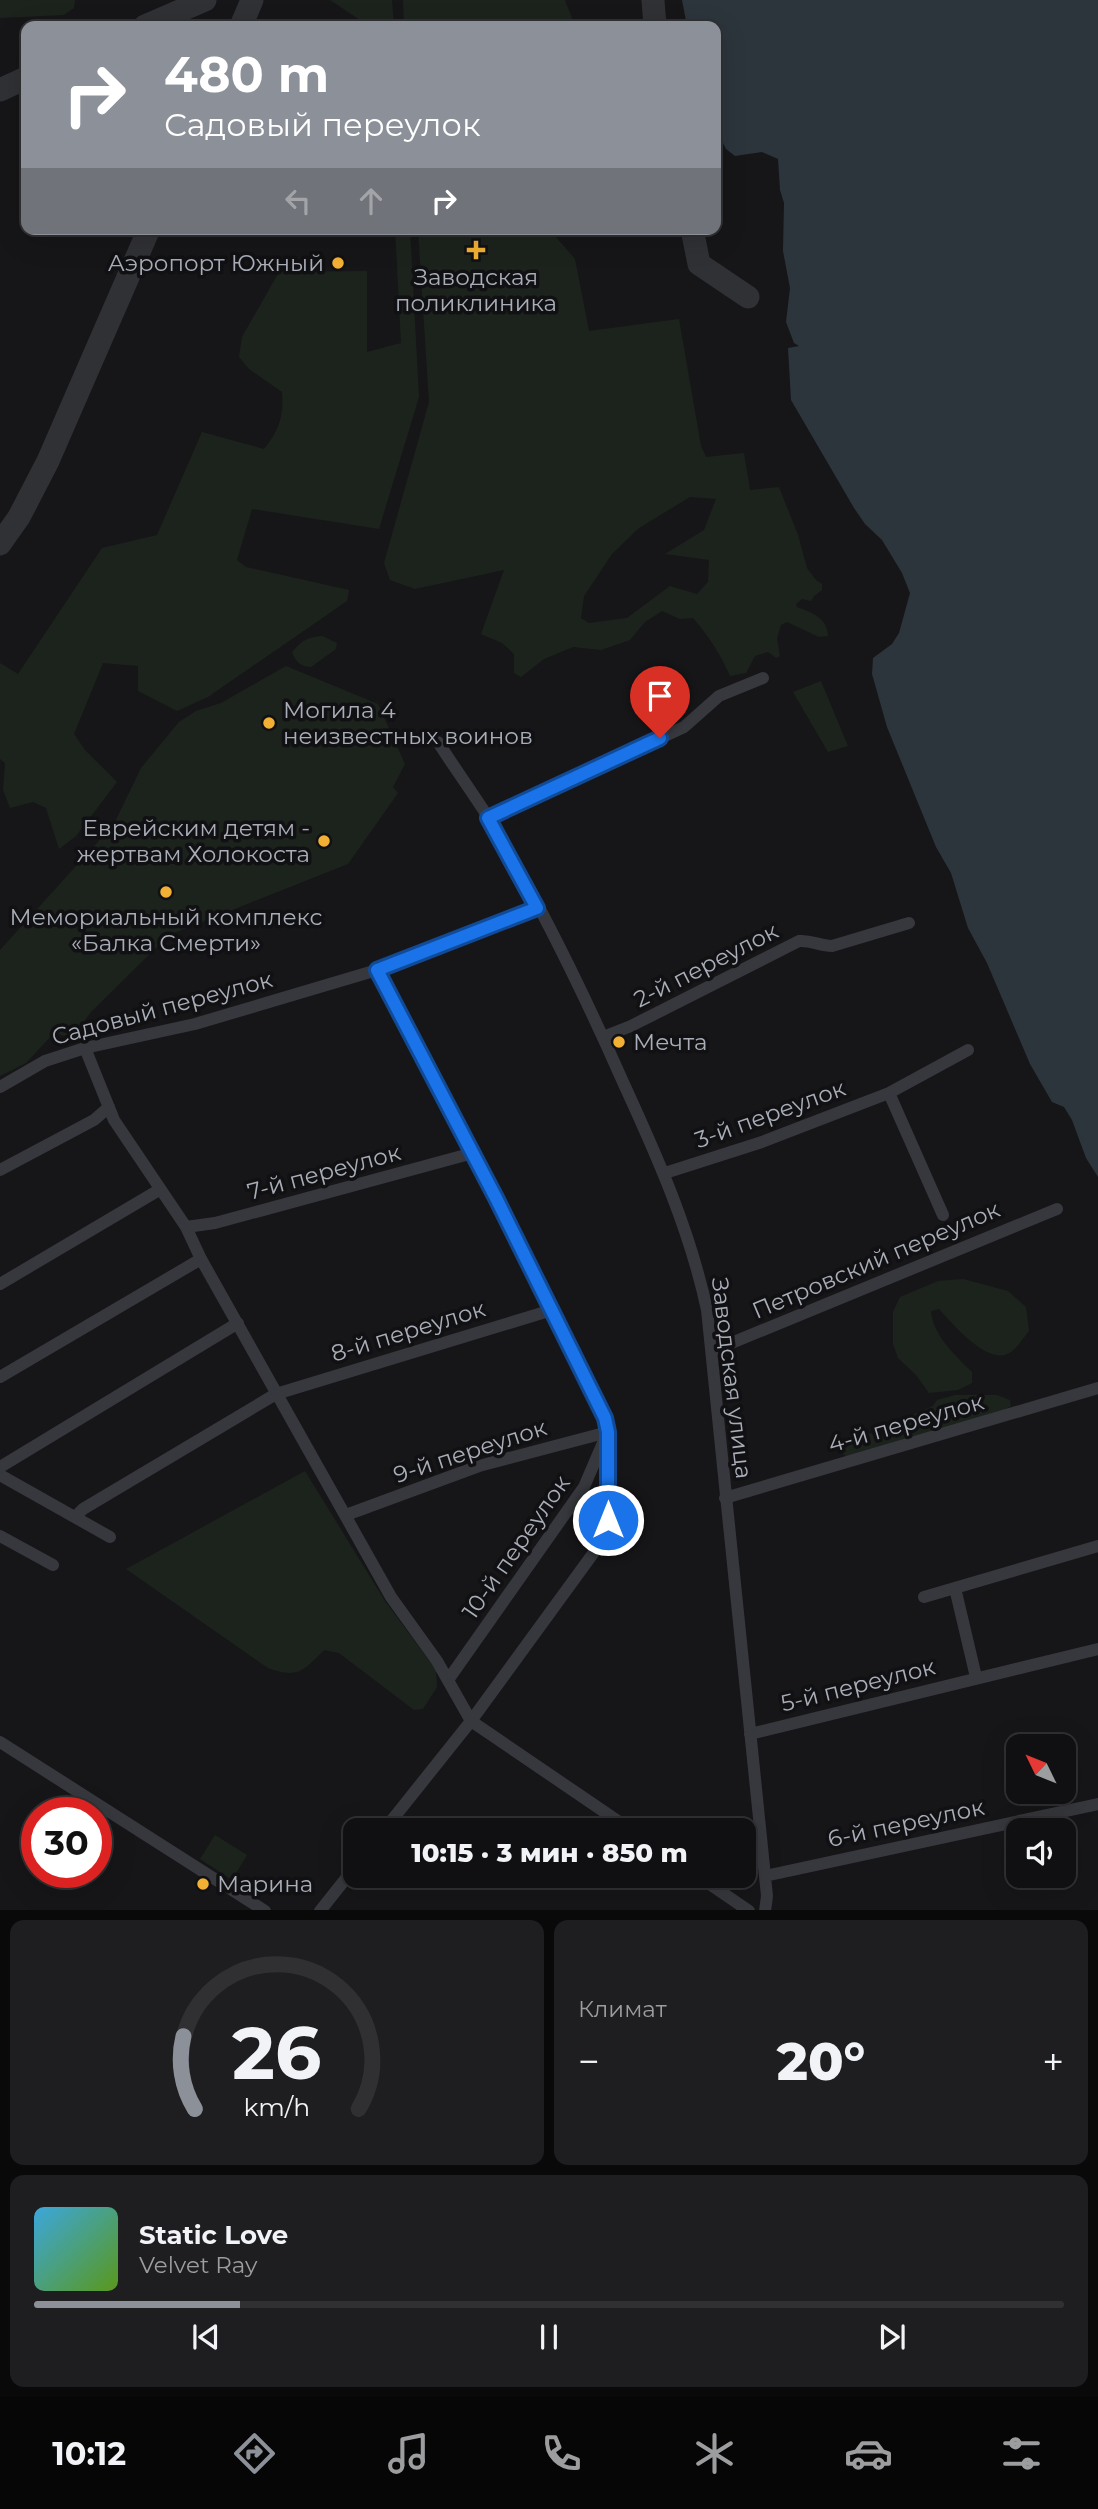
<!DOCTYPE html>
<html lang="ru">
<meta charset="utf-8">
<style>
body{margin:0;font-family:Montserrat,sans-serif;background:#1e1e20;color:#f1f3f6;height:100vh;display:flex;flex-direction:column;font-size:26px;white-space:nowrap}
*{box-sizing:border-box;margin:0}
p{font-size:23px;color:#9c9d9f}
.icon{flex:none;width:38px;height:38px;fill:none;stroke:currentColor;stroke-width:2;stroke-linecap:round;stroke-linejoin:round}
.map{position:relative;height:1910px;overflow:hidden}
.side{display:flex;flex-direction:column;gap:10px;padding:10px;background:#09090a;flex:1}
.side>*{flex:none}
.hud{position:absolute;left:21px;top:21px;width:700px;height:214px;border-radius:14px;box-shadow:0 7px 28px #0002,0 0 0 2px #303032;background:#8c9099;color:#fff;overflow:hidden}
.needle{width:46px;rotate:313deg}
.controls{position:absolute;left:1006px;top:1734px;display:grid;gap:14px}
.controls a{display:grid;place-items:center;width:70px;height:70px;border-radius:14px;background:#101012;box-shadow:0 7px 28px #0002,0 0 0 2px #303032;font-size:35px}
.speed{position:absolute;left:21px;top:1797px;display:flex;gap:14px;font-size:35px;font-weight:700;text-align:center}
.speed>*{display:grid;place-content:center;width:91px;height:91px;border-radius:50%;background:#101012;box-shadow:0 7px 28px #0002,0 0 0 2px #303032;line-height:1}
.speed .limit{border:10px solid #d22;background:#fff;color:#111}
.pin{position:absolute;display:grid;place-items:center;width:60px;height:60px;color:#fff;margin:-72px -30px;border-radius:50% 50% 50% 0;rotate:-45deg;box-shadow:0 0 7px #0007}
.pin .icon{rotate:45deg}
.me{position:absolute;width:77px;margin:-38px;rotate:0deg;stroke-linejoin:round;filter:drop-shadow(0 0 5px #0008)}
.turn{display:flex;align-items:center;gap:24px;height:147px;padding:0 28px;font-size:32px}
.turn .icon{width:91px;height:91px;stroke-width:2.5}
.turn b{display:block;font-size:49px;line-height:60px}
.lanes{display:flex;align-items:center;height:66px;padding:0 28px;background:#0003;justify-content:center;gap:35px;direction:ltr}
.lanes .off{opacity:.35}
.big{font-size:52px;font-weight:800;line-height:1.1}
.side .tile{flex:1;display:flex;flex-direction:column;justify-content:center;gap:10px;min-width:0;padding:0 24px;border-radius:14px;background:#1e1e20}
.side .dial{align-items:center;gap:0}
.dial svg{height:182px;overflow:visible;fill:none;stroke:#303032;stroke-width:7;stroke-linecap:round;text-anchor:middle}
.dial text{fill:#f1f3f6;stroke:none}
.song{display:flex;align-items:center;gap:21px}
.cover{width:84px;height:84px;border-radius:10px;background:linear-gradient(135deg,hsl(200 70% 55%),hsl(90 70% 35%))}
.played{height:7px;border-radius:4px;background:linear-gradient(90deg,#8c9099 20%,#303032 20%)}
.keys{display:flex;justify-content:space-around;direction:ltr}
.heat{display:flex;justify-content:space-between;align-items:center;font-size:38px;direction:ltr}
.side .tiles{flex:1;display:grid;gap:10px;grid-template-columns:1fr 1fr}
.tile:last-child{grid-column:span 2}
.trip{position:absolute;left:343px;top:1818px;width:413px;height:70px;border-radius:14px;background:#101012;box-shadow:0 7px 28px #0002,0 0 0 2px #303032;font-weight:800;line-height:70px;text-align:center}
.dock{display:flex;height:112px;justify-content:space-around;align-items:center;background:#060607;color:#9c9d9f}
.dock .icon{width:49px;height:49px}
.dock .active{color:#8c9099}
.dock b{font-size:32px;color:#f1f3f6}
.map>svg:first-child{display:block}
.green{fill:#1c231d;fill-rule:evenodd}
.water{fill:#2c353c}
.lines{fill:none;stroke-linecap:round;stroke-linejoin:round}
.taxiway{stroke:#303135;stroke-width:23}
.minor{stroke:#37383d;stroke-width:12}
.route-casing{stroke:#114b97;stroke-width:18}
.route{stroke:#1a73e8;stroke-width:12}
.poi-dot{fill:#f2b134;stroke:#111113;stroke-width:2.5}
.labels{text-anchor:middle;stroke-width:7;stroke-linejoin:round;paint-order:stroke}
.poi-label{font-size:23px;fill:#a8adb8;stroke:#111113;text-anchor:start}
.street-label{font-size:23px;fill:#a8adb8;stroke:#111113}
</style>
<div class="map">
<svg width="1098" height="1911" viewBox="0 0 1098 1911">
<rect width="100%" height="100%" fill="#161618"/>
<path class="green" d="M0 0H75L74 8 64 15 0 18Z
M330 0H392L394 26H369Z
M403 0H565L575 26H404Z
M395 229H410L419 397 379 529 252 509 237 560 246 567 349 590 347 601 208 697 177 711 138 691V666L103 663 74 734 85 750 117 782 76 836 59 849 46 808 33 802 10 808 3 790 5 763 0 759V663L18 674 102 548 157 535 202 432 264 449C279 431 284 416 282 392L249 369 239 357 242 337 279 272 367 271V352L401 343Z
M418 229H549L575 259 589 331 679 319 701 446 706 457 744 453 750 490 779 487 798 535 807 568 816 580 822 584V590L814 596 811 601 802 599 796 604 797 607C812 613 827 617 828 636L819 637 787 622 781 625 777 638 780 656 776 658 768 652 755 656 746 673 730 676C721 655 708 635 693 618L680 619 662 611 645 622 630 640 601 650 573 647 544 659 521 677 514 673V654L502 643 481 634 504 570 415 589 390 580 384 563 429 402ZM690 497 716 499 704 530 665 554 709 560 708 582 697 594 670 586 627 618 589 623 581 618 584 596 612 554 639 528Z
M322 636 337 643 336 649 311 667C300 666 296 662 292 652 301 641 308 637 322 636Z
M286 666 378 704 405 764 393 787 398 793 348 864 169 935 91 1012 71 1039 55 1032 26 1063 0 1076V950L114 824 141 768 179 722 196 711 221 703Z
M821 681 848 746 828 752 793 692Z
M963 1279 1008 1291 1026 1307 1029 1331C1024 1337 1018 1347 1011 1352 989 1368 952 1323 939 1309L931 1311C933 1336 955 1355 972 1372V1383L958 1390 929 1393 916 1375 898 1358 893 1344V1312L900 1297 938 1281Z
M955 1395H997L1010 1400 1011 1406 997 1414 848 1458 841 1452 840 1440 861 1432 885 1436 898 1428 907 1417 933 1406 937 1400Z
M305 1471 385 1601 436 1670 437 1687 423 1709 414 1710 339 1653 324 1650C303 1671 298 1679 268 1668L126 1569Z
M215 1835 247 1855 232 1880 200 1859Z"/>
<path class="water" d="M682 0H1098V1177L1086 1158 1072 1120 1064 1107 1052 1102 1030 1064 987 963 968 928 951 873 936 847 887 727 872 674 873 658 892 644 899 633 910 593 902 573 882 540 865 524 854 508 791 400 788 348 799 346 794 343 786 322 790 288 783 251 784 203 780 190 778 159 762 152 735 156 726 149 716 129V26H687Z"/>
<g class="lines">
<path class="taxiway" d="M653 0 655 26
M145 26 205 0
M241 26 252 0
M0 90 26 78
M692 229 699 264 748 297
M0 544 19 517 48 461 149 229"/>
<path class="minor" d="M438 742C454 767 472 792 488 817 538 899 584 994 623 1082 657 1156 690 1230 707 1310L767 1896 765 1911
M488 818 684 727 719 696 763 678
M377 970 552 1310 605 1418 608 1432V1520L600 1544 471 1721 384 1830
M603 1037 631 1026 799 941C811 940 820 946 832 946L909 923
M85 1048 114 1120 186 1227 201 1259 391 1597 437 1661 471 1721 631 1830
M0 1087 45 1061 85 1048 195 1024 377 970 537 908
M889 1093 943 1215
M0 1170 94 1120 109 1107
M665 1173 762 1142 889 1093 968 1050
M186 1227 215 1223 473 1153
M0 1284 159 1190
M712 1351 1057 1209
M0 1377 201 1259
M0 1467 238 1323
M0 1475 110 1537
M725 1498 1098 1388
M346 1515 479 1466 608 1432
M75 1517 83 1509 276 1394 552 1310
M0 1536 53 1565
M955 1588 976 1677
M924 1597 1098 1546
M448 1680 584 1487 605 1438
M750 1734 1098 1649
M0 1742 265 1911
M698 1876 749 1911
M765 1876 1098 1804
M320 1911 355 1867"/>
</g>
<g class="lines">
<g class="route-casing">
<path id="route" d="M608 1520V1432L605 1418 496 1198 377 970 537 908 488 818 660 738"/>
</g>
<use href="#route" class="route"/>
</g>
<g class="poi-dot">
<path d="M472.5 239.5h7v7h7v7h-7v7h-7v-7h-7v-7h7z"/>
<circle cx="338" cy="263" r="7"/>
<circle cx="269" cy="723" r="7"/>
<circle cx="324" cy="841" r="7"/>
<circle cx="166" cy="892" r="7"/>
<circle cx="619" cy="1042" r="7"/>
<circle cx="203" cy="1884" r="7"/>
</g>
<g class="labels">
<g class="poi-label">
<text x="324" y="271" text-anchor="end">Аэропорт Южный</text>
<text x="476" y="285" text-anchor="middle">Заводская<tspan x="476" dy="26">поликлиника</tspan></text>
<text x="283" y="718">Могила 4<tspan x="283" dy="26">неизвестных воинов</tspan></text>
<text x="310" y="836" text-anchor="end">Еврейским детям -<tspan x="310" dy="26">жертвам Холокоста</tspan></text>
<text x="166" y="925" text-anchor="middle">Мемориальный комплекс<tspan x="166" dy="26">«Балка Смерти»</tspan></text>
<text x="633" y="1050">Мечта</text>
<text x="217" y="1892">Марина</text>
</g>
<g class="street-label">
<text transform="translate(706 965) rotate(-27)" y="8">2-й переулок</text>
<text transform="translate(162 1008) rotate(-15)" y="8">Садовый переулок</text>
<text transform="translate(770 1114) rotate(-20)" y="8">3-й переулок</text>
<text transform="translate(324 1172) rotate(-15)" y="8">7-й переулок</text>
<text transform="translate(876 1260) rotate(-23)" y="8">Петровский переулок</text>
<text transform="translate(408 1331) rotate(-17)" y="8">8-й переулок</text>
<text transform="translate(732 1378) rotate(83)" y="8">Заводская улица</text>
<text transform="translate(906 1423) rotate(-16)" y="8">4-й переулок</text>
<text transform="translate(470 1451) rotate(-18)" y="8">9-й переулок</text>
<text transform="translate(516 1547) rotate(-55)" y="8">10-й переулок</text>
<text transform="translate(858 1685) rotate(-14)" y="8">5-й переулок</text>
<text transform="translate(906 1823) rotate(-12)" y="8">6-й переулок</text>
</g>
</g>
</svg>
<div class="controls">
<a><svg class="needle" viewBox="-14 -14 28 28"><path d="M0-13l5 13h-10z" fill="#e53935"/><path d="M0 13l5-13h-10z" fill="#9c9d9f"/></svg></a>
<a><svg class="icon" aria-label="sound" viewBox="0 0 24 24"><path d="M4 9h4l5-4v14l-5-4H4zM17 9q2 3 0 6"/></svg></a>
</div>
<div class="speed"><div class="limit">30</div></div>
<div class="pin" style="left:660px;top:738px;background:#d93025"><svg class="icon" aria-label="arrive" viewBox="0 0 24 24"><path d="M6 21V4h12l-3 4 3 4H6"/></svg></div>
<svg class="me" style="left:608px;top:1520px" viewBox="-20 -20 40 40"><circle r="17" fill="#1a73e8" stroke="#fff" stroke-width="3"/><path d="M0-11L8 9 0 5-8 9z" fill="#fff"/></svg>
<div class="trip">10:15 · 3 мин · 850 m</div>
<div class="hud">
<div class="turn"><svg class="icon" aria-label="right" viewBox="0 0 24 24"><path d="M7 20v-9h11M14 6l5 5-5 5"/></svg><div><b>480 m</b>Садовый переулок</div></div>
<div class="lanes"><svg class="icon off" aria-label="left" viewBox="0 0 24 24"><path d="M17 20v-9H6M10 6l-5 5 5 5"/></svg><svg class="icon off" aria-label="ahead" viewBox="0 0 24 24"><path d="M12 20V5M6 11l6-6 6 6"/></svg><svg class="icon" aria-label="right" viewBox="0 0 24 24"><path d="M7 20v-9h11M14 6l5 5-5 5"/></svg></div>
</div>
</div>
<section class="side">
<div class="tiles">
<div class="tile dial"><svg viewBox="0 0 100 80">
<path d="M14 69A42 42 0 1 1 86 69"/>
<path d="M14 69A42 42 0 0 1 9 37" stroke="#8c9099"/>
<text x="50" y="56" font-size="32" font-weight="700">26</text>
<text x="50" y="72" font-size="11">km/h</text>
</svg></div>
<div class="tile"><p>Климат</p>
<div class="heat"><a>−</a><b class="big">20°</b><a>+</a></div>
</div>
<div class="tile">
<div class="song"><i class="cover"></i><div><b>Static Love</b><p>Velvet Ray</p></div></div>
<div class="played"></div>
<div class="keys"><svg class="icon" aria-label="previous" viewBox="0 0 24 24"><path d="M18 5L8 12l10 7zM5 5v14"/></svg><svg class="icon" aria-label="pause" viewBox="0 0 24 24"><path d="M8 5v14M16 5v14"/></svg><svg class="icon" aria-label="next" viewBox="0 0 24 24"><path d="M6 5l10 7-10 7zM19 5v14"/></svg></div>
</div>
</div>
</section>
<nav class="dock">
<b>10:12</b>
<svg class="icon active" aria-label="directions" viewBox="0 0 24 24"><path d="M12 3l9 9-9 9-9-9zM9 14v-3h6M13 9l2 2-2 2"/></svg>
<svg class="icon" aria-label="music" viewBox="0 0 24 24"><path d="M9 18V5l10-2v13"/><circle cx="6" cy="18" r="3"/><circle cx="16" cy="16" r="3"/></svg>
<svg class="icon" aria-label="phone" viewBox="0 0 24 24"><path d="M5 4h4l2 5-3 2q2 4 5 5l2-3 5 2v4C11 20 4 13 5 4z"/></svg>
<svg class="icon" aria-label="climate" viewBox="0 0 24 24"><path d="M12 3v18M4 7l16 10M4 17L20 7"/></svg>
<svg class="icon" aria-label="car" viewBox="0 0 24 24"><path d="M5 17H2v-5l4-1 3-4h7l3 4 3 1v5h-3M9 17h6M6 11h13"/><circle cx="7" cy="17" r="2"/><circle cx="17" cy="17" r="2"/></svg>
<svg class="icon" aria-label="filters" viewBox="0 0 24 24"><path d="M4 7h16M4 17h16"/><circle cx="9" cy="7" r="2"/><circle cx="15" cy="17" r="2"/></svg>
</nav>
